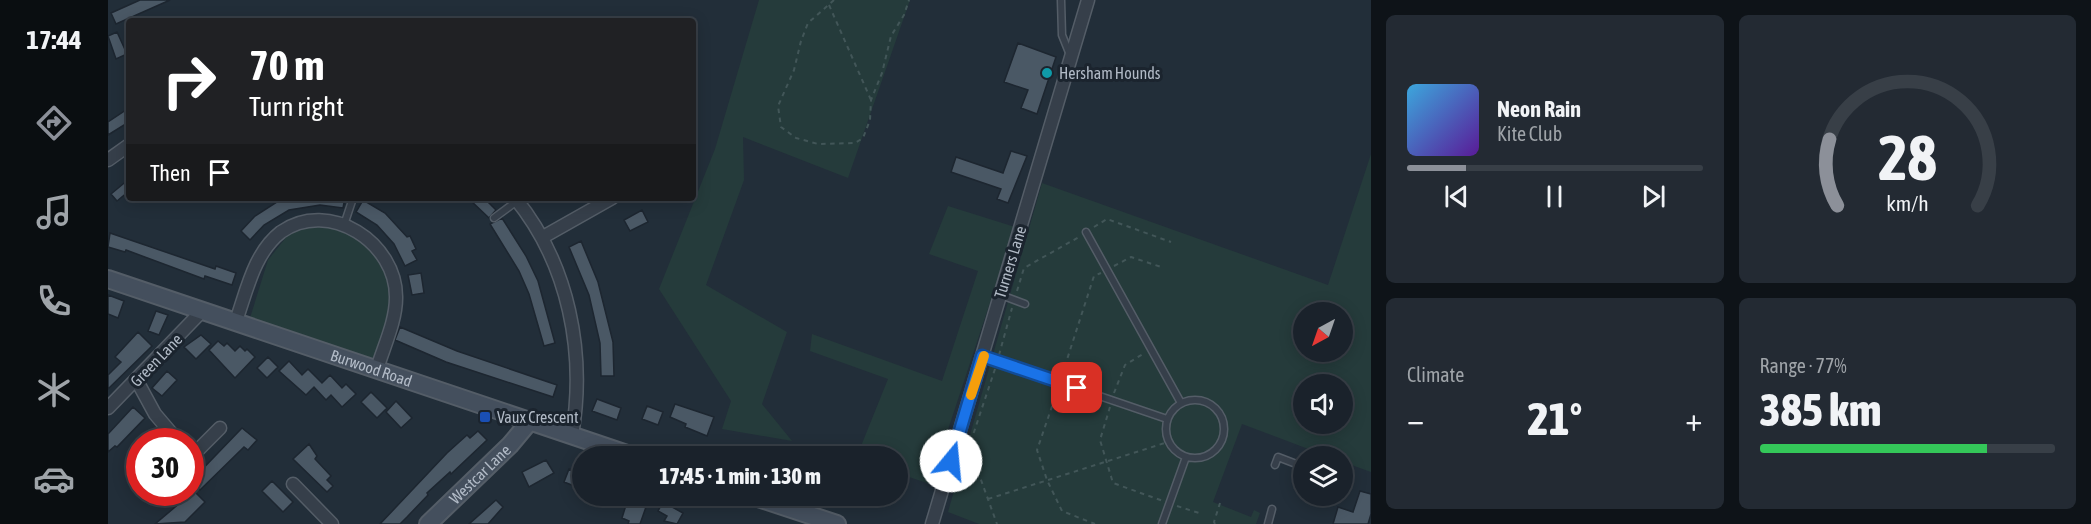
<!DOCTYPE html>
<meta charset="utf-8">
<style>
body{margin:0;font-family:"Asap Condensed",sans-serif;background:#232a33;color:#f1f3f6;height:100vh;display:flex;flex-direction:column;font-size:22px;white-space:nowrap}
*{box-sizing:border-box;margin:0}
p{font-size:20px;color:#9fa4a9}
.icon{flex:none;width:33px;height:33px;fill:none;stroke:currentColor;stroke-width:2;stroke-linecap:round;stroke-linejoin:round}
.map{position:relative;flex:1;overflow:hidden}
.details{display:flex;flex-direction:column;gap:15px;padding:15px;background:#0e1318;width:720px}
.details>*{flex:none}
.top-card{position:absolute;left:18px;top:18px;width:570px;height:183px;border-radius:6px;box-shadow:0 3px 15px #0003,0 0 0 2px #383f47;background:#202124;color:#fff;overflow:hidden}
.needle{width:39px;rotate:220deg}
.tools{position:absolute;left:1185px;top:302px;display:grid;gap:12px}
.tools a{display:grid;place-items:center;width:60px;height:60px;border-radius:50%;background:#1a222b;box-shadow:0 3px 15px #0003,0 0 0 2px #383f47;font-size:30px}
.speed{position:absolute;left:18px;top:428px;display:flex;gap:12px;font-size:30px;font-weight:700;text-align:center}
.speed>*{display:grid;place-content:center;width:78px;height:78px;border-radius:50%;background:#1a222b;box-shadow:0 3px 15px #0003,0 0 0 2px #383f47;line-height:1}
.speed .limit{border:9px solid #d22;background:#fff;color:#111}
.pin{position:absolute;display:grid;place-items:center;width:51px;height:51px;color:#fff;margin:-26px;border-radius:12px;box-shadow:0 3px 9px #0006}
.me{position:absolute;width:66px;margin:-33px;rotate:17deg;stroke-linejoin:round;filter:drop-shadow(0 0 4px #0008)}
.turn{display:flex;align-items:center;gap:21px;height:126px;padding:0 24px;font-size:27px}
.turn .icon{width:78px;height:78px;stroke-width:2.5}
.turn b{display:block;font-size:42px;line-height:51px}
.then{display:flex;align-items:center;height:57px;padding:0 24px;background:#0003;gap:12px;font-size:22px}
.big{font-size:45px;font-weight:800;line-height:1.1}
.details .widget{flex:1;display:flex;flex-direction:column;justify-content:center;gap:9px;min-width:0;padding:0 21px;border-radius:9px;background:#232a33}
.details .dial{align-items:center;gap:0}
.dial svg{height:156px;overflow:visible;fill:none;stroke:#383f47;stroke-width:7;stroke-linecap:round;text-anchor:middle}
.dial text{fill:#f1f3f6;stroke:none}
.song{display:flex;align-items:center;gap:18px}
.cover{width:72px;height:72px;border-radius:9px;background:linear-gradient(135deg,hsl(200 70% 55%),hsl(270 70% 35%))}
.played{height:6px;border-radius:3px;background:linear-gradient(90deg,#8c9099 20%,#383f47 20%)}
.keys{display:flex;justify-content:space-around;direction:ltr}
.heat{display:flex;justify-content:space-between;align-items:center;font-size:33px;direction:ltr}
.charge{height:9px;border-radius:4px;background:linear-gradient(90deg,#34c759 77%,#383f47 0)}
.details .tiles{flex:1;display:grid;gap:15px;grid-template-columns:repeat(2,1fr)}
.trip{position:absolute;left:464px;top:446px;width:336px;height:60px;border-radius:30px;background:#1a222b;box-shadow:0 3px 15px #0003,0 0 0 2px #383f47;font-weight:800;line-height:60px;text-align:center}
main{display:flex;flex:1;min-height:0}
.menu{display:flex;flex-direction:column;width:108px;justify-content:space-around;align-items:center;background:#0a0e11;color:#9fa4a9}
.menu .icon{width:42px;height:42px}
.menu .on{color:#8c9099}
.menu b{font-size:27px;color:#f1f3f6}
.map>svg:first-child{display:block}
.green{fill:#253b3b;fill-rule:evenodd}
.building{fill:#4a5865;stroke:#1d2630;stroke-width:1.5}
.lines{fill:none;stroke-linecap:round;stroke-linejoin:round}
.lane-casing{stroke:#545d67;stroke-width:9}
.street-casing{stroke:#545d67;stroke-width:15}
.secondary-casing{stroke:#545d67;stroke-width:20}
.path{stroke:#425658;stroke-width:2;stroke-dasharray:4.5 4.5;stroke-linecap:butt}
.lane{stroke:#363f4a;stroke-width:6}
.street{stroke:#363f4a;stroke-width:12}
.secondary{stroke:#444f5d;stroke-width:16}
.route-casing{stroke:#114b97;stroke-width:15}
.route{stroke:#1a73e8;stroke-width:10}
.slow{stroke:#f59e0b;stroke-width:10}
.culture-dot{fill:#0f9aa8;stroke:#1b242e;stroke-width:2}
.transit-dot{fill:#1a4fb4;stroke:#1b242e;stroke-width:2}
.labels{text-anchor:middle;stroke-width:6;stroke-linejoin:round;paint-order:stroke}
.poi-label{font-size:16px;fill:#b1bac6;stroke:#1b242e;text-anchor:start}
.street-label{font-size:16px;fill:#b1bac6;stroke:#1b242e}
</style>
<main>
<nav class="menu">
<b>17:44</b>
<svg class="icon on" aria-label="directions" viewBox="0 0 24 24"><path d="M12 3l9 9-9 9-9-9zM9 14v-3h6M13 9l2 2-2 2"/></svg>
<svg class="icon" aria-label="music" viewBox="0 0 24 24"><path d="M9 18V5l10-2v13"/><circle cx="6" cy="18" r="3"/><circle cx="16" cy="16" r="3"/></svg>
<svg class="icon" aria-label="phone" viewBox="0 0 24 24"><path d="M5 4h4l2 5-3 2q2 4 5 5l2-3 5 2v4C11 20 4 13 5 4z"/></svg>
<svg class="icon" aria-label="climate" viewBox="0 0 24 24"><path d="M12 3v18M4 7l16 10M4 17L20 7"/></svg>
<svg class="icon" aria-label="car" viewBox="0 0 24 24"><path d="M5 17H2v-5l4-1 3-4h7l3 4 3 1v5h-3M9 17h6M6 11h13"/><circle cx="7" cy="17" r="2"/><circle cx="17" cy="17" r="2"/></svg>
</nav>
<div class="map">
<svg width="1263" height="524" viewBox="0 0 1263 524">
<rect width="100%" height="100%" fill="#222e39"/>
<path class="green" d="M651 0H802L740 178 635 137 636 180 598 285 679 332 654 404 684 441 614 429 623 401 551 289 607 149Z
M1263 154V472L1235 462 1234 456H1219L1134 424 1105 502 1143 517 1146 510 1152 513 1148 524H871L840 512 934 183 1220 285ZM1196 312H1234V351H1196ZM1196 384H1234V423H1196Z
M840 206 907 227 822 484 789 473V456H749L780 379 702 351 704 334 834 381 870 271 821 254Z
M202 224 240 230 263 246 279 269 285 301 267 360 142 318 160 260 180 235Z"/>
<path class="building" d="M32 0H62L8 24 3 13Z
M9 32 19 54 8 59 0 36Z
M910 43 948 57 929 114 913 108 920 90 896 82Z
M18 110 21 122 0 135V122Z
M903 151 919 156 900 203 889 199 893 189 843 172 848 157 895 173Z
M21 179V191L9 201 3 194Z
M175 198H237L235 208 212 205 181 210 156 225 142 240 133 231 147 216Z
M360 198H376L388 210 381 218Z
M255 200 277 213 299 237 302 236 308 249 304 251 309 260 297 266 286 244 269 225 248 212Z
M534 210 540 222 522 231 516 220Z
M394 218 418 256 430 281 447 343 436 346 421 294 411 271 382 224Z
M2 233 107 269 108 266 128 273 124 285 97 276 96 279 18 250 17 252 0 247Z
M473 241 490 282 505 342 506 376H493L492 343 481 295 461 247Z
M313 273 316 293 304 295 300 275Z
M0 295 16 301 10 318 0 314Z
M48 311 60 315 51 335 40 331Z
M292 327 349 351 449 385 445 397 338 362 287 340Z
M30 332 44 346 0 389V375L13 362 7 357Z
M93 335 103 344 88 359 76 347Z
M110 341 116 346 119 343 127 351 132 346 137 351 139 349 147 357 127 378 101 350Z
M160 357 170 367 159 378 149 368Z
M181 361 194 375 200 369 214 383 222 375 234 388 238 384 248 394 234 407 223 395 218 400 206 387 198 395 171 371Z
M59 371 69 380 54 396 44 388Z
M263 392 279 408 269 418 253 402Z
M489 399 513 408 509 420 484 411Z
M288 401 304 418 293 428 278 412Z
M567 404 606 417 599 436 577 427 578 424 562 417Z
M539 406 555 412 550 425 534 419Z
M25 407 37 418 9 447 7 446 0 452V434Z
M134 428 149 440 140 450 136 447 92 490 83 481Z
M370 431 379 440 343 474 342 472 319 493 320 495 299 517 292 524H272L339 453 359 435 362 438Z
M201 444 209 456 207 459 223 476 219 480 225 486 219 492 185 459Z
M438 460 446 473 421 487 414 472Z
M461 469 474 474V489L456 482Z
M164 481 185 502 175 512 154 491Z
M86 491 97 502 77 522 47 524Z
M1252 491 1263 494V514L1260 524H1225L1230 507 1245 512Z
M495 495H534L531 505 538 507 532 524H520L521 521 514 518 518 505Z
M388 500 395 507 380 524H361Z
M555 502 575 513 569 524 556 521 559 516 550 511Z"/>
<g class="lines">
<g class="lane-casing">
<path id="lane" d="M953 0 954 35 962 55
M386 218 409 201
M236 225 245 198
M978 232 1073 403
M893 295 917 304
M874 356 1059 419
M1058 429a29 29 0 1 1 58 0a29 29 0 1 1-58 0Z
M1167 465 1170 457 1196 467
M1054 524 1078 457
M1160 524 1164 509"/>
</g>
<g class="street-casing">
<path id="street" d="M0 160 21 145
M407 198C461 264 478 353 464 435
M435 237 504 198
M128 321C139 290 146 253 173 232 221 198 289 243 288 298 288 321 276 346 269 369
M29 381 47 414 70 441
M0 408 95 310
M82 458 112 428
M185 484 224 524
M824 524 980 0"/>
</g>
<g class="secondary-casing">
<g id="secondary">
<path id="s1" d="M0 279 525 456"/>
<path d="M641 495 729 524"/>
<path id="s2" d="M320 524 402 445 422 421"/>
</g>
</g>
<path class="path" d="M726 0 700 23 693 41 686 70 670 106 673 127 688 138 710 144 747 143 755 138 762 120 763 100 774 73 783 36 796 15 801 0
M721 5 763 100
M986 227 999 219 1063 242
M1006 266 1023 257 1053 267
M909 291 916 268 971 237
M891 355 904 308
M887 369 861 447 889 524
M954 375 986 276 993 273
M950 389 929 450 939 480 954 511 987 524
M1006 393 1017 365 1035 354
M1002 407 992 440 1005 483 1055 501
M880 499 1060 442
M1069 506 1091 513
M1107 524 1106 522 1112 503"/>
<use href="#lane" class="lane"/>
<use href="#street" class="street"/>
<use href="#secondary" class="secondary"/>
</g>
<g class="lines">
<g class="route-casing">
<path id="route" d="M843 461 874 356 969 388"/>
</g>
<use href="#route" class="route"/>
<path class="slow" d="M863 395 876 356"/>
</g>
<circle class="culture-dot" cx="939" cy="73" r="6"/>
<rect class="transit-dot" x="371" y="411" width="12" height="12" rx="3"/>
<g class="labels">
<g class="poi-label">
<text x="951" y="79">Hersham Hounds</text>
<text x="389" y="423">Vaux Crescent</text>
</g>
<g class="street-label">
<text transform="translate(902 262) rotate(-73)" y="6">Turners Lane</text>
<text transform="translate(48 360) rotate(-46)" y="6">Green Lane</text>
<text dy="6" stroke="none"><textPath href="#s1" startOffset="278">Burwood Road</textPath></text>
<text dy="6" stroke="none"><textPath href="#s2" startOffset="72">Westcar Lane</textPath></text>
</g>
</g>
</svg>
<div class="tools">
<a><svg class="needle" viewBox="-14 -14 28 28"><path d="M0-13l5 13h-10z" fill="#e53935"/><path d="M0 13l5-13h-10z" fill="#9fa4a9"/></svg></a>
<a><svg class="icon" aria-label="sound" viewBox="0 0 24 24"><path d="M4 9h4l5-4v14l-5-4H4zM17 9q2 3 0 6"/></svg></a>
<a><svg class="icon" aria-label="layers" viewBox="0 0 24 24"><path d="M12 4l9 5-9 5-9-5zM3 14l9 5 9-5"/></svg></a>
</div>
<div class="speed"><div class="limit">30</div></div>
<div class="pin" style="left:969px;top:388px;background:#d93025"><svg class="icon" aria-label="arrive" viewBox="0 0 24 24"><path d="M6 21V4h12l-3 4 3 4H6"/></svg></div>
<svg class="me" style="left:843px;top:461px" viewBox="-20 -20 40 40"><circle r="19" fill="#fff"/><path d="M0-13L10 11 0 6-10 11z" fill="#1a73e8"/></svg>
<div class="trip">17:45 · 1 min · 130 m</div>
<div class="top-card">
<div class="turn"><svg class="icon" aria-label="right" viewBox="0 0 24 24"><path d="M7 20v-9h11M14 6l5 5-5 5"/></svg><div><b>70 m</b>Turn right</div></div>
<div class="then">Then<svg class="icon" aria-label="arrive" viewBox="0 0 24 24"><path d="M6 21V4h12l-3 4 3 4H6"/></svg></div>
</div>
</div>
<section class="details">
<div class="tiles">
<div class="widget">
<div class="song"><i class="cover"></i><div><b>Neon Rain</b><p>Kite Club</p></div></div>
<div class="played"></div>
<div class="keys"><svg class="icon" aria-label="previous" viewBox="0 0 24 24"><path d="M18 5L8 12l10 7zM5 5v14"/></svg><svg class="icon" aria-label="pause" viewBox="0 0 24 24"><path d="M8 5v14M16 5v14"/></svg><svg class="icon" aria-label="next" viewBox="0 0 24 24"><path d="M6 5l10 7-10 7zM19 5v14"/></svg></div>
</div>
<div class="widget dial"><svg viewBox="0 0 100 80">
<path d="M14 69A42 42 0 1 1 86 69"/>
<path d="M14 69A42 42 0 0 1 10 35" stroke="#8c9099"/>
<text x="50" y="56" font-size="32" font-weight="700">28</text>
<text x="50" y="72" font-size="11">km/h</text>
</svg></div>
<div class="widget"><p>Climate</p>
<div class="heat"><a>−</a><b class="big">21°</b><a>+</a></div>
</div>
<div class="widget"><p>Range · 77%</p><b class="big">385 km</b><div class="charge"></div></div>
</div>
</section>
</main>
